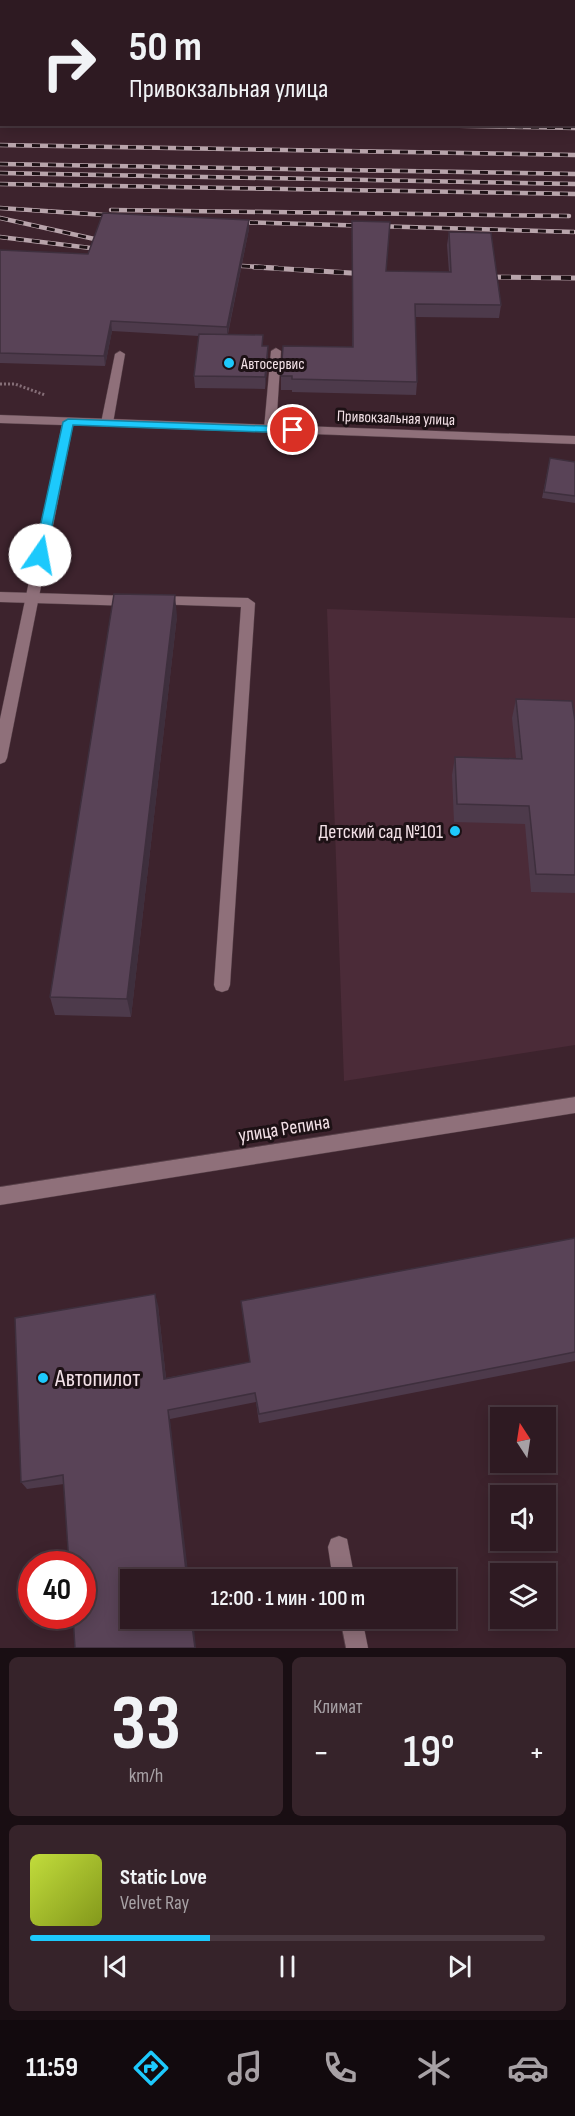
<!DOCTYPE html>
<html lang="ru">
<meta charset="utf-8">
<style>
body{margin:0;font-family:"Sofia Sans Condensed",sans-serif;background:#36232a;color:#f1f3f6;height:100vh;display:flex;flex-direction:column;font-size:22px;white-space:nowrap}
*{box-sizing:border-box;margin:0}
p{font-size:20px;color:#a7a1a5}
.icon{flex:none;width:33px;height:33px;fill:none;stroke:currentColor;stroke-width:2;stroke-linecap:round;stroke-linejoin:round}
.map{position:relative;height:1648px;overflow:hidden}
.side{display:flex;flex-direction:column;gap:9px;padding:9px;background:#190e13;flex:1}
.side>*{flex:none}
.banner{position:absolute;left:0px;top:0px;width:576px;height:126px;box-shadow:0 3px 15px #0003,0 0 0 2px #493840;background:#2e1a22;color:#f1f3f6;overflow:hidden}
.needle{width:39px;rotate:348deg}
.tools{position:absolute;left:490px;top:1407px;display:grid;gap:12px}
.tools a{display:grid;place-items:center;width:66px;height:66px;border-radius:0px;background:#2e1a22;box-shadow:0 3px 15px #0003,0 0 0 2px #493840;font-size:30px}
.speed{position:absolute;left:18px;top:1551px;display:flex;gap:12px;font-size:30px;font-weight:700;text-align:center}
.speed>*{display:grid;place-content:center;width:78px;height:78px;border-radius:50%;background:#2e1a22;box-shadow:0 3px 15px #0003,0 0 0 2px #493840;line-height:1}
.speed .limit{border:9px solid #d22;background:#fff;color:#111}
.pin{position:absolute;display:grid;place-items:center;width:51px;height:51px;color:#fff;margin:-26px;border:3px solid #fff;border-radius:50%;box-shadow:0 2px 6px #0007}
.me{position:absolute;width:66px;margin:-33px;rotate:12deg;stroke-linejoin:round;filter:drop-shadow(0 0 4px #0008)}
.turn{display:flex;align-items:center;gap:21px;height:126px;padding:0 30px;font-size:27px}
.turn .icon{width:78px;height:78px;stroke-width:2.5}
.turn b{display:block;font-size:42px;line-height:51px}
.big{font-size:45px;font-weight:600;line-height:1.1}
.side .tile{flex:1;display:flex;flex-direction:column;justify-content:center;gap:9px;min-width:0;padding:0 21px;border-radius:9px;background:#36232a}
.side .dial{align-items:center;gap:0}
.dial b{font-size:78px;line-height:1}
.song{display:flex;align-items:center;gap:18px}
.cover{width:72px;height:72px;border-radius:9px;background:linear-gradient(135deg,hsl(70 70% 55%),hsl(70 70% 35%))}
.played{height:6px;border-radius:3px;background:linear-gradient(90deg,#1dc9fc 35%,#493840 35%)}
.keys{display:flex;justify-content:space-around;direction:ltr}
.heat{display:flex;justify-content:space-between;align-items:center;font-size:33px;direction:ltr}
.side .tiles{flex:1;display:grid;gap:9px;grid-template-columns:1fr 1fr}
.tile:last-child{grid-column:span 2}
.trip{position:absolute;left:120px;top:1569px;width:336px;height:60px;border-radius:0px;background:#2e1a22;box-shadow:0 3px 15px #0003,0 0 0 2px #493840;font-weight:600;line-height:60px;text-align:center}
.dock{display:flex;height:96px;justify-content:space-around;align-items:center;background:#120a0e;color:#a7a1a5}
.dock .icon{width:42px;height:42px}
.dock .current{color:#1dc9fc}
.dock b{font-size:27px;color:#f1f3f6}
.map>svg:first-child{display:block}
.built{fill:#4b2b38}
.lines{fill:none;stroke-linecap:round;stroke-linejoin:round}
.service-casing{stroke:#553f47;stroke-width:1}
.minor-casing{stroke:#553f47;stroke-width:1}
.tertiary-casing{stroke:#553f47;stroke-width:1}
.path{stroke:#856e77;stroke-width:3;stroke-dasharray:2 2;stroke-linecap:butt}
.service{fill:#8f707a;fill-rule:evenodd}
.minor{fill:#8f707a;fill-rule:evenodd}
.tertiary{fill:#8f707a;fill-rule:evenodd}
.rail-far1-casing{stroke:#b8a4ab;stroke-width:4.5}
.rail-casing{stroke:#b8a4ab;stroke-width:5}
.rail-far1{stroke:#1d1115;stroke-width:3;stroke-dasharray:8;stroke-linecap:butt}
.rail{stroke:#1d1115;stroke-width:4;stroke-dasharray:10;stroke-linecap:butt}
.wall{fill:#4d3a4b}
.shaded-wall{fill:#3e2f3d}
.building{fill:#594357;stroke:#3e2f3d;stroke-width:1.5}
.route{fill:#1dc9fc;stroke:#1383a4;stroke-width:1.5}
.poi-dot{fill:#1dc9fc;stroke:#1d1115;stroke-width:2}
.labels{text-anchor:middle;stroke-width:6;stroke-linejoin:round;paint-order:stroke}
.far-poi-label{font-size:16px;fill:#f3e1e7;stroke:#1d1115;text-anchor:start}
.far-street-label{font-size:16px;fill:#f3e1e7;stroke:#1d1115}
.poi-label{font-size:20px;fill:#f3e1e7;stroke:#1d1115;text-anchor:end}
.street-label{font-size:20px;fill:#f3e1e7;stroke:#1d1115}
.near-poi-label{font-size:24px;fill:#f3e1e7;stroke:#1d1115;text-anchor:start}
</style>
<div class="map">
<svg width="575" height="1648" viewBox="0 0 575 1648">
<rect width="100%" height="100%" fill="#3d232d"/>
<path class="built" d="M327 609 575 618V1045L344 1081Z"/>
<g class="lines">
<g class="service-casing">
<path id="service" d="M276 348 281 351 276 429 270 433 264 429 271 351Z
M120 351 125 354 113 423 107 427 101 423 115 354Z
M0 592 133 596 140 601 133 606 0 602Z
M157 596 248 598 255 603 230 985 228 990 222 992 216 990 214 985 241 607 152 604 150 601Z
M339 1536 347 1539 355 1580H333L328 1547 331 1539Z
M340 1618H362L368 1648H346Z"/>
</g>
<g class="minor-casing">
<path id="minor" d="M575 1097V1113L0 1205V1187Z"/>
</g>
<g class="tertiary-casing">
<path id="tertiary" d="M0 415 575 436V444L73 425 7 758 5 762 0 764V719L62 425 0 423Z"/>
</g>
<path class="path" d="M0 384H15L45 395"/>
<use href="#service" class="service"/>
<use href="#minor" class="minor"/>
<use href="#tertiary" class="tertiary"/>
<g class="rail-far1-casing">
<path id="rail-far1" d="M371 124 575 128
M0 145 575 155
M0 164 575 174
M0 173 575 184
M0 184 575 194
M0 208 120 216
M111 210 569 216
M0 218 108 242
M234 222 574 232
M0 237 107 250
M226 265 278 268"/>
</g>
<g class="rail-casing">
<path id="rail" d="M254 267 367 274
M481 277 575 278"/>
</g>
<use href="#rail-far1" class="rail-far1"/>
<use href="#rail" class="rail"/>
</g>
<path class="wall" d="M249 220V229L228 334 263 346H268V359L265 389 195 388 194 376 199 336 112 331 105 366 0 363V250L88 254Z
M352 221 386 271 449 272 447 245 449 232 501 305 499 318 415 317 417 382 416 395 292 392V390H281V376L352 347Z
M550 458 575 462V503L542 498Z
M177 616 131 1017 55 1015 50 997Z
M516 699 575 721V893L531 892 525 824 454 822 452 775 455 757 516 758 512 718Z
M575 1238V1361L259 1423 256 1402 170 1419 64 1484 27 1489 21 1482 158 1305 166 1378 250 1362 241 1301Z"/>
<path class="shaded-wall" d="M249 220V229L227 337V327Z
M111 321 112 331 105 366 104 356Z
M268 346V359L265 389V377Z
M175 595 177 616 131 1017 127 999Z
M155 1294 158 1305 167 1388 164 1379Z
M168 1410 170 1419 189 1580H187Z
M191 1618H193L196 1648H195Z"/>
<path class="building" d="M103 213 249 220 227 327 111 321 104 356 0 353V250L88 254Z
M352 221 390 222 386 271 451 272 449 232 491 233 501 305 415 304 417 382 292 379V376H281L283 346 353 347Z
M199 334 263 335 262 346H268L265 377 194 376Z
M550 458 575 462V496L544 492Z
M114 594 175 595 127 999 50 997Z
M516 699 572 701 575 721V875L536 874 529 806 457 804 455 757 522 759Z
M575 1238V1352L259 1414 255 1393 168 1410 187 1580H130V1618H191L195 1648H75L73 1616H82V1564H69L63 1475 21 1482 15 1318 155 1294 164 1379 250 1362 241 1301Z"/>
<path class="route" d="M68 419 293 427 298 430 293 433 73 425 46 555 40 559 34 555 63 422Z"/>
<g class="poi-dot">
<circle cx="229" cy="363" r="6"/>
<circle cx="455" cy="831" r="6"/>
<circle cx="43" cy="1378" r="6"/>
</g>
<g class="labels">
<g class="far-poi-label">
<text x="241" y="369">Автосервис</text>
</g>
<g class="far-street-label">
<text transform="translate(396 417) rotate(2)" y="6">Привокзальная улица</text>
</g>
<g class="poi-label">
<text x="443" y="838">Детский сад №101</text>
</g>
<g class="street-label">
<text transform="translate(284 1128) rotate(-9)" y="7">улица Репина</text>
</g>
<g class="near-poi-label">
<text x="55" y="1386">Автопилот</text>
</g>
</g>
</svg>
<div class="tools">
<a><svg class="needle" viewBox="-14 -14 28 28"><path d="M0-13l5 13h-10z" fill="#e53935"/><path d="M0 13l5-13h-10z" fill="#a7a1a5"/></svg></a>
<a><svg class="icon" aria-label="sound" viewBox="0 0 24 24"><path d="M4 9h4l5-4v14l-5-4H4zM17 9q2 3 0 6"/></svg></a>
<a><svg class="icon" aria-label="layers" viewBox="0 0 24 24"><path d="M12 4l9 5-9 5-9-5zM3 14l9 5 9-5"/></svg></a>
</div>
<div class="speed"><div class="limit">40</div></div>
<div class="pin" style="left:293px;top:430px;background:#d93025"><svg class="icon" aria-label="arrive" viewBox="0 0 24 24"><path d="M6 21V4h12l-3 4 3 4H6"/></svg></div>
<svg class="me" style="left:40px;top:555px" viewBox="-20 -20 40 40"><circle r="19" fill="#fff"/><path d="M0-13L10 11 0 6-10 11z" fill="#1dc9fc"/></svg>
<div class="trip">12:00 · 1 мин · 100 m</div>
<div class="banner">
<div class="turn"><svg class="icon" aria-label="right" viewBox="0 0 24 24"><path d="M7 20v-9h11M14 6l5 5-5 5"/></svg><div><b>50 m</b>Привокзальная улица</div></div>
</div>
</div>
<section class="side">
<div class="tiles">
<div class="tile dial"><b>33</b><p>km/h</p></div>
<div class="tile"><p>Климат</p>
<div class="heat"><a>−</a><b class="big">19°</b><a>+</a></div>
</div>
<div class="tile">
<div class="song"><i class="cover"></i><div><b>Static Love</b><p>Velvet Ray</p></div></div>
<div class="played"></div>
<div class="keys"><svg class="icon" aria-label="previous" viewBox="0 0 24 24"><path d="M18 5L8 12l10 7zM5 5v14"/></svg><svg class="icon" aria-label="pause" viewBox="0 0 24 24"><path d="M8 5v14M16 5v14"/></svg><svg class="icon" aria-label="next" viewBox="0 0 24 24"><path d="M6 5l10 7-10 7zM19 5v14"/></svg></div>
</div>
</div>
</section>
<nav class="dock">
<b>11:59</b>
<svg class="icon current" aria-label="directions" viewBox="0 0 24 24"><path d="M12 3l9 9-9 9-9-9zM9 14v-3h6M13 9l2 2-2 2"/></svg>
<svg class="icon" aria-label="music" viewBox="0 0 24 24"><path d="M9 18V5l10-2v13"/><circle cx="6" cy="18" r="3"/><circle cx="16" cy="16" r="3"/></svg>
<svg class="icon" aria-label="phone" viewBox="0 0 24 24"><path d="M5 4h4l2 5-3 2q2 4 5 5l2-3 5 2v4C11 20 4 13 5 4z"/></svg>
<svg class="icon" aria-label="climate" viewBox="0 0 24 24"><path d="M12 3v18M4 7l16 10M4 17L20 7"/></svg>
<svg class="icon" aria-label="car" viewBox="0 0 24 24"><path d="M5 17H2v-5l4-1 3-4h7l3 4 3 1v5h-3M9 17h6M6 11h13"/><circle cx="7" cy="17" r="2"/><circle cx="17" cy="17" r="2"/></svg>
</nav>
